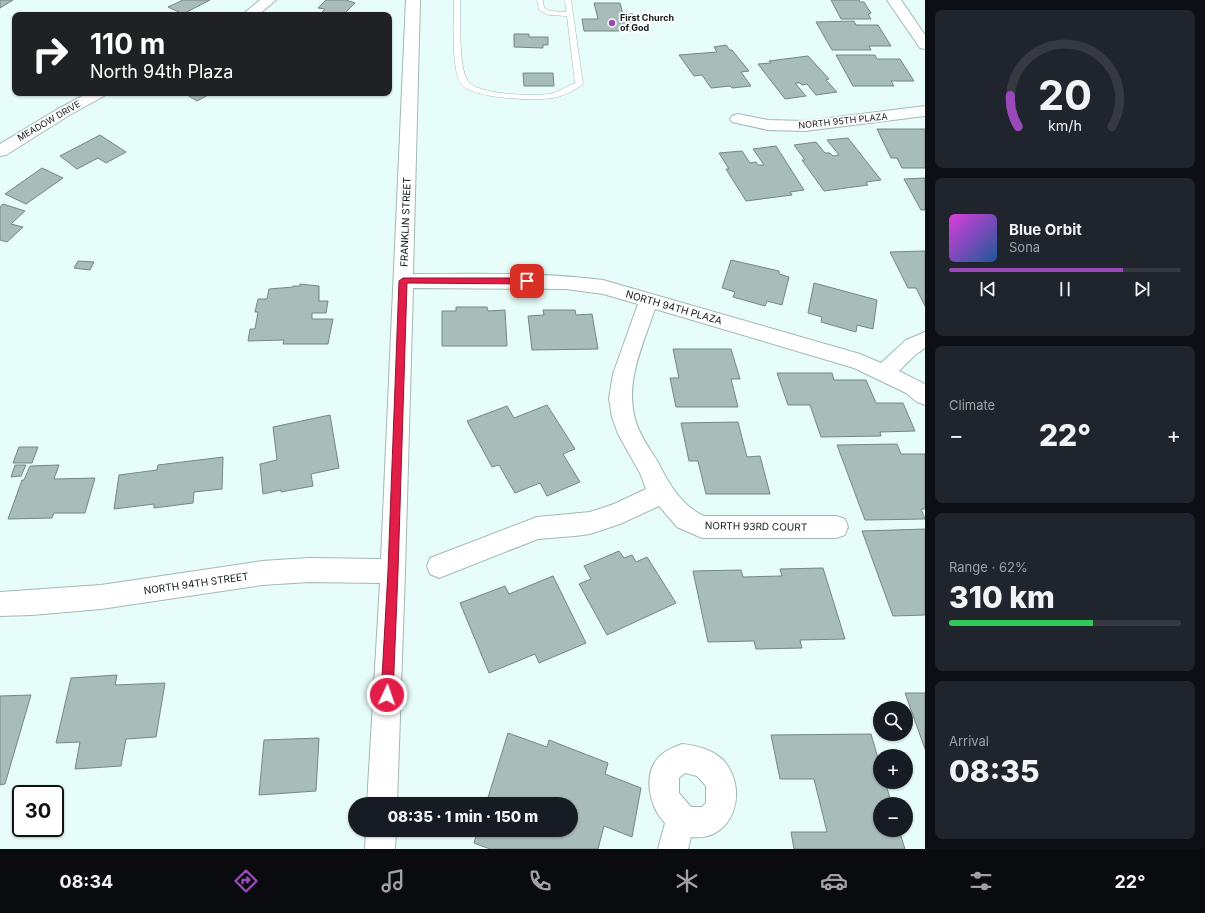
<!DOCTYPE html>
<meta charset="utf-8">
<style>
body{margin:0;font-family:Inter,sans-serif;background:#20242c;color:#f1f3f6;height:100vh;display:flex;flex-direction:column;font-size:15px;white-space:nowrap}
*{box-sizing:border-box;margin:0}
p{font-size:13px;color:#9ea1a6}
.icon{flex:none;width:22px;height:22px;fill:none;stroke:currentColor;stroke-width:2;stroke-linecap:round;stroke-linejoin:round}
.map{position:relative;flex:1;overflow:hidden}
.details{display:flex;flex-direction:column;gap:10px;padding:10px;background:#0d0f14;width:280px}
.details>*{flex:none}
.guide{position:absolute;left:12px;top:12px;width:380px;height:84px;border-radius:8px;box-shadow:0 1px 3px #0004;background:#202124;color:#fff;overflow:hidden}
.controls{position:absolute;left:873px;top:701px;display:grid;gap:8px}
.controls a{display:grid;place-items:center;width:40px;height:40px;border-radius:50%;background:#171b24;box-shadow:0 1px 3px #0004;font-size:20px}
.speed{position:absolute;left:12px;top:785px;display:flex;gap:8px;font-size:20px;font-weight:700;text-align:center}
.speed>*{display:grid;place-content:center;width:52px;height:52px;border-radius:50%;background:#171b24;box-shadow:0 1px 3px #0004;line-height:1}
.speed .limit{border:2px solid #111;border-radius:6px;background:#fff;color:#111}
.pin{position:absolute;display:grid;place-items:center;width:34px;height:34px;color:#fff;margin:-17px;border-radius:8px;box-shadow:0 2px 6px #0006}
.me{position:absolute;width:44px;margin:-22px;rotate:3deg;stroke-linejoin:round;filter:drop-shadow(0 0 3px #0008)}
.turn{display:flex;align-items:center;gap:14px;height:84px;padding:0 12px;font-size:18px}
.turn .icon{width:52px;height:52px;stroke-width:2.5}
.turn b{display:block;font-size:28px;line-height:34px}
.big{font-size:30px;font-weight:800;line-height:1.1}
.details .widget{flex:1;display:flex;flex-direction:column;justify-content:center;gap:6px;min-width:0;padding:0 14px;border-radius:8px;background:#20242c}
.details .dial{align-items:center;gap:0}
.dial svg{height:104px;overflow:visible;fill:none;stroke:#363941;stroke-width:7;stroke-linecap:round;text-anchor:middle}
.dial text{fill:#f1f3f6;stroke:none}
.song{display:flex;align-items:center;gap:12px}
.cover{width:48px;height:48px;border-radius:6px;background:linear-gradient(135deg,hsl(300 70% 55%),hsl(210 70% 35%))}
.played{height:4px;border-radius:2px;background:linear-gradient(90deg,#9949b9 75%,#363941 75%)}
.keys{display:flex;justify-content:space-around;direction:ltr}
.heat{display:flex;justify-content:space-between;align-items:center;font-size:22px;direction:ltr}
.charge{height:6px;border-radius:3px;background:linear-gradient(90deg,#34c759 62%,#363941 0)}
.trip{position:absolute;left:348px;top:797px;width:230px;height:40px;border-radius:20px;background:#171b24;box-shadow:0 1px 3px #0004;font-weight:800;line-height:40px;text-align:center}
.tab-bar{display:flex;height:64px;justify-content:space-around;align-items:center;background:#090b0e;color:#9ea1a6}
.tab-bar .icon{width:28px;height:28px}
.tab-bar .selected{color:#9949b9}
.tab-bar b{font-size:18px;color:#f1f3f6}
main{display:flex;flex:1;min-height:0}
.map>svg:first-child{display:block}
.building{fill:#a8bcb9;stroke:#748785}
.lines{fill:none;stroke-linecap:round;stroke-linejoin:round}
.lane-casing{stroke:#a3b7b4;stroke-width:1}
.street-casing{stroke:#a3b7b4;stroke-width:2}
.lane{fill:#fff;fill-rule:evenodd}
.street{fill:#fff;fill-rule:evenodd}
.route{fill:#e11d48;stroke:#92132f}
.poi-dot{fill:#9949b9;stroke:#fff;stroke-width:1.5}
.labels{text-anchor:middle;stroke-width:3.5;stroke-linejoin:round;paint-order:stroke}
.far-poi-label{font-size:9px;font-weight:bold;fill:#0f1716;stroke:#fff;text-anchor:start}
.far-street-label{font-size:9px;fill:#0f1716;stroke:#fff}
.street-label{font-size:10px;fill:#0f1716;stroke:#fff}
</style>
<main>
<div class="map">
<svg width="925" height="849" viewBox="0 0 925 849">
<rect width="100%" height="100%" fill="#e7fdfa"/>
<path class="building" d="M0 0H13L0 8Z
M183 0H210L183 14 168 7Z
M326 0H346L355 3 343 15H319L325 9 318 8Z
M831 0H859L860 2H864L871 13 868 14 871 19H841Z
M594 3H620L623 14H633L637 31H584L582 19H598Z
M854 21 856 25H878L891 46H869L871 50H832L816 22Z
M514 34H529V37H548V45H543V48L514 47Z
M726 45 730 50H732L749 71 741 72 751 86 732 88 730 86 711 88 702 75 694 76 679 55 717 52 714 47Z
M836 55H875L877 59H900L914 81H891L894 86H853Z
M808 56 829 79 826 80 837 92 816 95 807 84 802 85 800 83H795L806 96 785 99 758 64 771 63 769 61Z
M523 73H553L554 86H524Z
M184 93H212L197 101Z
M877 129H925V168H902L897 158H891Z
M100 135 126 152 106 163 98 158 77 169 60 156Z
M848 138 881 180 866 182 868 185 824 191 802 160H805L794 145 816 142 825 153H830L833 156 839 155 827 140Z
M776 146 804 190 790 192 792 195 746 201 726 169H729L719 153 742 151 750 163 756 162 758 165H764L753 149Z
M42 168 63 178 26 204 5 194Z
M925 178V210H921L904 179Z
M3 204 25 211 11 224 23 227 7 242 0 240V207Z
M925 251V306L916 288H908L890 252Z
M731 260 779 271V274L789 277 782 305 767 301 765 306 733 297 735 292 722 288Z
M78 261 94 262 90 270 74 268Z
M814 283 877 300 873 329 857 325 856 332 821 322 822 317 808 313Z
M300 284 319 286V301H328L326 313H312V319H333L328 344H283L284 340 248 341 250 329H255L258 312H255L258 299H267L269 289 293 287V286H300Z
M456 307H487L488 311 505 310 507 346H442V311H456Z
M543 310H575L576 315 592 314 598 349 532 350 528 316 544 315Z
M673 349H731L740 379H731L738 407H676L670 378H679Z
M777 373H832L834 380H866L876 403H903L915 431 880 432 881 436 821 437 810 405H788Z
M547 405 575 449 563 454 580 482 547 496 540 483 515 493 499 465 492 467 467 421 507 406 514 418Z
M330 415 339 468 311 474 313 486 281 492V490L263 494 260 464 277 460 273 427Z
M738 422 747 457 760 456 770 494H706L698 461H689L681 423Z
M897 444 901 454H925V509H921L925 519 865 520 837 445Z
M19 447H38L32 463H13Z
M223 457 222 489 194 492 193 503 154 508V504L114 509 119 475 157 470 158 465Z
M15 465H26L21 476 11 477Z
M59 465 54 479 95 478 85 513H54L52 518 8 519 22 480H24L30 466Z
M925 529V615L893 616 862 531Z
M619 551 624 558 632 555 636 562 647 557 676 603 607 635 579 584 591 579 584 566Z
M823 568 845 639 800 640 802 648 756 649 754 641 708 642 693 571 741 570 743 577 782 576 780 569Z
M553 576 586 643 539 663 535 654 489 673 460 603 505 586 509 594Z
M117 675 115 685 165 683 156 737 126 739 121 766 75 769 80 742 56 743 71 678Z
M905 693H925V749Z
M31 695 5 784 0 785V696Z
M508 733 547 747 549 740 608 763 605 774 641 788 632 837 604 826 598 849H490L474 843 478 830H571V804H486Z
M871 734 880 765V782H885L892 804H880V830H899L905 849H794L791 832H827L814 779H780L771 735Z
M319 738 316 791 259 795 264 740Z"/>
<g class="lines">
<g class="lane-casing">
<path id="lane" d="M454 0H460C461 19 458 67 468 81 477 95 534 96 550 94 558 92 567 86 575 83L567 16 549 15 539 10 537 0H543L544 8 550 11 566 12 565 0H571L583 84C577 90 561 97 553 98 535 101 472 99 461 84 451 69 454 20 454 0Z"/>
</g>
<g class="street-casing">
<path id="street" d="M260 0H276L258 15H242Z
M406 0H420L413 274C476 274 540 272 603 280L860 354 881 363 906 340 925 332V348L915 355 899 371 925 384V405L917 402 906 393 854 368 655 309C642 348 621 389 639 430 644 442 653 453 659 464 668 483 683 507 704 516H836L845 519 848 527 845 535 836 538H702L677 527 659 506 620 524 590 534 575 536 538 539 439 578 430 574 427 566 430 558 537 517 590 512 614 504 646 489 640 473 618 434 612 417 609 399 613 374 638 304 603 294 566 289 413 288 405 571 397 804H367L380 583 309 582 262 585 101 609 32 615 0 616V592L101 585 262 561 309 558 381 559Z
M887 0H901L925 35V49L920 48Z
M88 93H107L104 96 68 116 6 155 0 156V144L56 110Z
M925 106V116L805 131 768 130 732 122 730 119 732 116 738 114 768 120 805 121Z
M682 744C696 745 714 750 724 761 749 790 734 842 691 837L688 849H658L665 823C649 807 642 773 660 756 666 750 674 747 682 744ZM685 773 697 776 706 786V803L702 807H691L679 793V778Z
M366 830H396L395 849H365Z"/>
</g>
<use href="#lane" class="lane"/>
<use href="#street" class="street"/>
</g>
<path class="route" d="M403 278H527L531 281 527 284 407 283 398 571 393 695 391 699 387 701 383 699 381 695 388 571 399 281Z"/>
<circle class="poi-dot" cx="612" cy="23" r="4"/>
<g class="labels">
<g class="far-poi-label">
<text x="620" y="21">First Church<tspan x="620" dy="10">of God</tspan></text>
</g>
<g class="far-street-label">
<text transform="translate(49 121) rotate(-30)" y="3">MEADOW DRIVE</text>
<text transform="translate(843 121) rotate(-6)" y="3">NORTH 95TH PLAZA</text>
</g>
<g class="street-label">
<text transform="translate(405 222) rotate(-88)" y="4">FRANKLIN STREET</text>
<text transform="translate(674 307) rotate(16)" y="4">NORTH 94TH PLAZA</text>
<text transform="translate(756 526) rotate(1)" y="4">NORTH 93RD COURT</text>
<text transform="translate(196 583) rotate(-8)" y="4">NORTH 94TH STREET</text>
</g>
</g>
</svg>
<div class="controls">
<a><svg class="icon" aria-label="search" viewBox="0 0 24 24"><circle cx="10" cy="10" r="6"/><path d="M15 15l6 6"/></svg></a>
<a>+</a>
<a>−</a>
</div>
<div class="speed"><div class="limit">30</div></div>
<div class="pin" style="left:527px;top:281px;background:#d93025"><svg class="icon" aria-label="arrive" viewBox="0 0 24 24"><path d="M6 21V4h12l-3 4 3 4H6"/></svg></div>
<svg class="me" style="left:387px;top:695px" viewBox="-20 -20 40 40"><circle r="17" fill="#e11d48" stroke="#fff" stroke-width="3"/><path d="M0-11L8 9 0 5-8 9z" fill="#fff"/></svg>
<div class="trip">08:35 · 1 min · 150 m</div>
<div class="guide">
<div class="turn"><svg class="icon" aria-label="right" viewBox="0 0 24 24"><path d="M7 20v-9h11M14 6l5 5-5 5"/></svg><div><b>110 m</b>North 94th Plaza</div></div>
</div>
</div>
<section class="details">
<div class="widget dial"><svg viewBox="0 0 100 80">
<path d="M14 69A42 42 0 1 1 86 69"/>
<path d="M14 69A42 42 0 0 1 8 45" stroke="#9949b9"/>
<text x="50" y="56" font-size="32" font-weight="700">20</text>
<text x="50" y="72" font-size="11">km/h</text>
</svg></div>
<div class="widget">
<div class="song"><i class="cover"></i><div><b>Blue Orbit</b><p>Sona</p></div></div>
<div class="played"></div>
<div class="keys"><svg class="icon" aria-label="previous" viewBox="0 0 24 24"><path d="M18 5L8 12l10 7zM5 5v14"/></svg><svg class="icon" aria-label="pause" viewBox="0 0 24 24"><path d="M8 5v14M16 5v14"/></svg><svg class="icon" aria-label="next" viewBox="0 0 24 24"><path d="M6 5l10 7-10 7zM19 5v14"/></svg></div>
</div>
<div class="widget"><p>Climate</p>
<div class="heat"><a>−</a><b class="big">22°</b><a>+</a></div>
</div>
<div class="widget"><p>Range · 62%</p><b class="big">310 km</b><div class="charge"></div></div>
<div class="widget"><p>Arrival</p><b class="big">08:35</b></div>
</section>
</main>
<nav class="tab-bar">
<b>08:34</b>
<svg class="icon selected" aria-label="directions" viewBox="0 0 24 24"><path d="M12 3l9 9-9 9-9-9zM9 14v-3h6M13 9l2 2-2 2"/></svg>
<svg class="icon" aria-label="music" viewBox="0 0 24 24"><path d="M9 18V5l10-2v13"/><circle cx="6" cy="18" r="3"/><circle cx="16" cy="16" r="3"/></svg>
<svg class="icon" aria-label="phone" viewBox="0 0 24 24"><path d="M5 4h4l2 5-3 2q2 4 5 5l2-3 5 2v4C11 20 4 13 5 4z"/></svg>
<svg class="icon" aria-label="climate" viewBox="0 0 24 24"><path d="M12 3v18M4 7l16 10M4 17L20 7"/></svg>
<svg class="icon" aria-label="car" viewBox="0 0 24 24"><path d="M5 17H2v-5l4-1 3-4h7l3 4 3 1v5h-3M9 17h6M6 11h13"/><circle cx="7" cy="17" r="2"/><circle cx="17" cy="17" r="2"/></svg>
<svg class="icon" aria-label="filters" viewBox="0 0 24 24"><path d="M4 7h16M4 17h16"/><circle cx="9" cy="7" r="2"/><circle cx="15" cy="17" r="2"/></svg>
<b>22°</b>
</nav>
